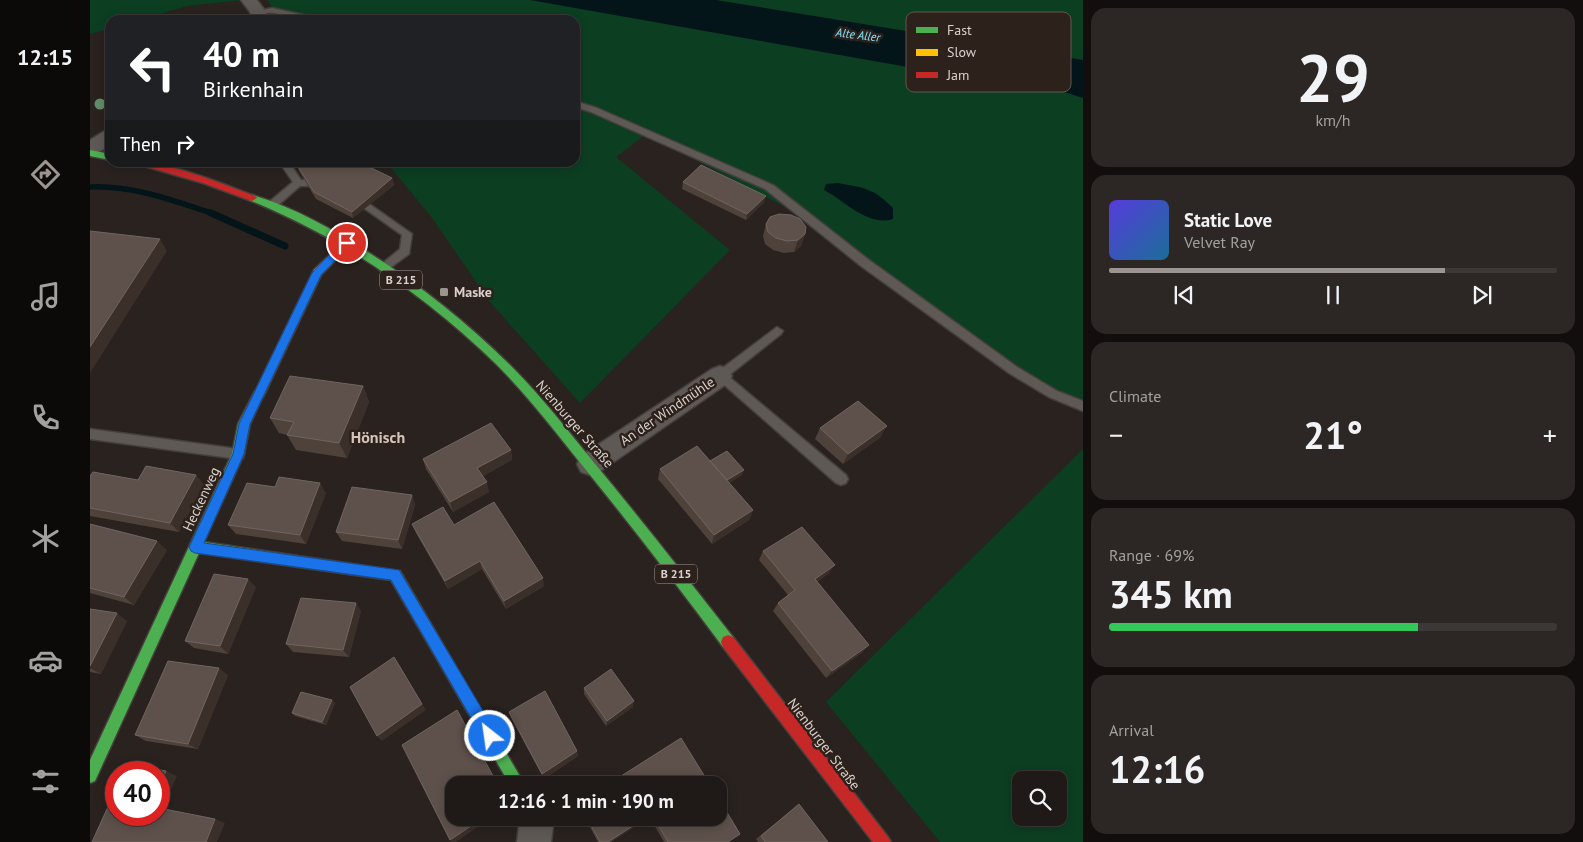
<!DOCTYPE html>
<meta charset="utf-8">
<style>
body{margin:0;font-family:"PT Sans",sans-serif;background:#2c2724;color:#f1f3f6;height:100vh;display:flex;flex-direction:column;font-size:19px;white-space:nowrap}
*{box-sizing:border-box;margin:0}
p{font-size:16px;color:#a1a1a1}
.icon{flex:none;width:28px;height:28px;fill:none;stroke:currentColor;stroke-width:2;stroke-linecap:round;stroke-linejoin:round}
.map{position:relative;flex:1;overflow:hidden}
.drawer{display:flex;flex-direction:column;gap:8px;padding:8px;background:#110e0d;width:500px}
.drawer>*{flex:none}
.hud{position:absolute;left:15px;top:15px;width:475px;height:152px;border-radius:15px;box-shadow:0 2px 12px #0003,0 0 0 1px #3c3836;background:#202124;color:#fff;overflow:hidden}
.controls{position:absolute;left:922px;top:771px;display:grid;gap:10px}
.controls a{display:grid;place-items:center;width:55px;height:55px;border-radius:10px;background:#1f1a17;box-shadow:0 2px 12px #0003,0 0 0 1px #3c3836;font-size:25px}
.speed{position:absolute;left:15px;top:761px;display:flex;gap:10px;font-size:25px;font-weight:700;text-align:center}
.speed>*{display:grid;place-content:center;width:65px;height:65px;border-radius:50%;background:#1f1a17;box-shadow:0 2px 12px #0003,0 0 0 1px #3c3836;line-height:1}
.speed .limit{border:8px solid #d22;background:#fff;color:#111}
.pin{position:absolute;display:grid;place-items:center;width:42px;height:42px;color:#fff;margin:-21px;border:2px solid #fff;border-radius:50%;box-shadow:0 1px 5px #0007}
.me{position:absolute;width:55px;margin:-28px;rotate:330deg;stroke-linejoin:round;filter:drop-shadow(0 0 4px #0008)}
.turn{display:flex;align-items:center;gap:18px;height:105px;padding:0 15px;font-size:22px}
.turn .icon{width:65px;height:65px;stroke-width:2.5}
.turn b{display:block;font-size:35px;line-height:42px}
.then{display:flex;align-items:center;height:48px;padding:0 15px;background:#0003;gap:10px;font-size:19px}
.big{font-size:38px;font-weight:700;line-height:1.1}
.drawer .tile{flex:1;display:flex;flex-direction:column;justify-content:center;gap:8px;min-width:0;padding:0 18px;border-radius:15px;background:#2c2724}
.drawer .dial{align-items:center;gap:0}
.dial b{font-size:65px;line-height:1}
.song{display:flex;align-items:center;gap:15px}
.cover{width:60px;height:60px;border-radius:8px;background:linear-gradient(135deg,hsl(250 70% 55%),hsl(200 70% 35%))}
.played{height:5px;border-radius:2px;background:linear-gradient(90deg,#9b9490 75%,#3c3836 75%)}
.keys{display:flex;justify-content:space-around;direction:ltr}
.heat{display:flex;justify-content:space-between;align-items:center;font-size:28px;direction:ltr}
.charge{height:8px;border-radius:4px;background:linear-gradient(90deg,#34c759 69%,#3c3836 0)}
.trip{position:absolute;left:355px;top:776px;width:282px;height:50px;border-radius:15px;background:#1f1a17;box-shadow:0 2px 12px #0003,0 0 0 1px #3c3836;font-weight:700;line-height:50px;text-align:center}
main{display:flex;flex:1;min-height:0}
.tabs{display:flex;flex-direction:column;width:90px;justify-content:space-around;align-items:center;background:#0c0a09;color:#a1a1a1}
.tabs .icon{width:35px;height:35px}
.tabs .active{color:#9b9490}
.tabs b{font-size:22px;color:#f1f3f6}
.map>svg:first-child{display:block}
.green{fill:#0c3e22;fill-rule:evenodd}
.water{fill:#04151a}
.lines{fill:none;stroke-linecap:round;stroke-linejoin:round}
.stream-far1{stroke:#04151a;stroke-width:5.5}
.stream{stroke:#04151a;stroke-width:7}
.lane-casing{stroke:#453f3c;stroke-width:3}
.street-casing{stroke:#453f3c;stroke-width:3}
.fast-casing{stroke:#453f3c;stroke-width:3}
.slow-casing{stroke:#453f3c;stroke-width:3}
.jam-casing{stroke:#453f3c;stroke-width:3}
.lane{fill:#5f5956;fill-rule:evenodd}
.street{fill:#5f5956;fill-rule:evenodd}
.fast{fill:#4caf50;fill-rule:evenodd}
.slow{fill:#ffc107;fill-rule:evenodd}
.jam{fill:#c62828;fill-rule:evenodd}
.tree{fill:#628e6b}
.wall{fill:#4f423b}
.shaded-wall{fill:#3a2f29}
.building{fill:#5e514b;stroke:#71655f}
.route{fill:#1a73e8;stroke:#114b97}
.poi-dot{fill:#9b9490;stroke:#2d211b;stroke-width:2}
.labels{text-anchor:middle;stroke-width:5;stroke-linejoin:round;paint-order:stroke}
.far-water-label{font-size:12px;font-style:italic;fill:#86e7fe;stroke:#2d211b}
.shield{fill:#2d211b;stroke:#a59c98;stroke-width:1}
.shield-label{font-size:12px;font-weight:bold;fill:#d9d1cd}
.poi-label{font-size:14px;font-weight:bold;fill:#d9d1cd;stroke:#2d211b;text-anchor:start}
.street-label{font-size:14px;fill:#d9d1cd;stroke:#2d211b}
.quarter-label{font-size:16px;font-weight:bold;fill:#d3c3bb;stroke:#2d211b}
.key{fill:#2d211b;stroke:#615650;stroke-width:1}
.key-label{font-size:14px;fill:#d9d1cd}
</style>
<main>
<nav class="tabs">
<b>12:15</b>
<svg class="icon active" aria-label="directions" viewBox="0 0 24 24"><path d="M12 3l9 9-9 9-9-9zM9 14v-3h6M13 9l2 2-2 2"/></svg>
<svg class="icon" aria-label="music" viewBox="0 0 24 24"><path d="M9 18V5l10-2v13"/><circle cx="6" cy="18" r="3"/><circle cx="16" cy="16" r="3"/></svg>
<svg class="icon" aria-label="phone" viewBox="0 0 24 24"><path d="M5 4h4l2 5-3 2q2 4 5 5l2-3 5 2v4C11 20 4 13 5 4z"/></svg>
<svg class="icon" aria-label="climate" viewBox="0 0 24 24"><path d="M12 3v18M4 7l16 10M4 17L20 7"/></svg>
<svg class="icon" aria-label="car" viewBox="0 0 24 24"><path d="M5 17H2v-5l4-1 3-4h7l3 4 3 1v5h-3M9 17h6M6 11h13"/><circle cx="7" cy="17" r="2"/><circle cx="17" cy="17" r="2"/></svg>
<svg class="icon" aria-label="filters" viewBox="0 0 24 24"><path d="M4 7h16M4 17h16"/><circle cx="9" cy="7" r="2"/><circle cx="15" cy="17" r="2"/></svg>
</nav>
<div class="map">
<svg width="993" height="842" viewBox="0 0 993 842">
<rect width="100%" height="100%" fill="#29221f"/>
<path class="green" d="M0 0H153L97 6 49 20H20V29L0 34Z
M177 0H993V403L963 395 899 353 699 209 556 134 526 157 640 250 490 403 400 302 342 218 297 163 485 162V20H187L185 10Z
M993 449V842H850L736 702ZM931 780H969V818H931Z"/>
<path class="water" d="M440 0H626L993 60V98L918 74 874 77Z
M748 183C775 188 783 188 803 208V219C778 227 755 201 734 190L736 184Z"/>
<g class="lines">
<path class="stream-far1" d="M0 187C42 185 85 201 124 214"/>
<path class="stream" d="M121 213 195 246"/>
<g class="lane-casing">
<path id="lane" d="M182 8 227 18 228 20C212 20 199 15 183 13 176 12 170 16 164 12Z
M485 101 507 108 683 185 779 260 927 367 967 391 993 401V411L959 397 919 373 771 266 675 189 501 112 485 107Z
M189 162H199L211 180H232L237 183 232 186H210L186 207H178V203L203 182Z
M265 194 322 234 319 254 297 270H289L288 267 310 249 312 235 261 199 260 197Z
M687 327 693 331 691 334 638 376 756 475 758 479 756 483 751 485 746 483 624 376 626 373Z
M0 429 148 449 153 450 154 454 153 458 148 459 0 439Z"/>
</g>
<g class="street-casing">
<path id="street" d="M151 0H167L176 12 178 20H162L160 12Z
M20 130V145L7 153 0 155V140L13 132Z
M630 366 638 369 642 376 638 383 509 472 500 475 491 472 487 464 491 456 622 369Z
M430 818H464L461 842H427Z"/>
</g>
<g class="fast-casing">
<path id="fast" d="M0 150 20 154V160L0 156Z
M162 195C204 207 244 230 281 254 331 286 380 325 422 367 451 396 476 428 501 459 550 518 596 577 643 637L645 642 643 647 638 649 633 647C587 585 540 524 492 465 464 430 437 395 406 364 334 294 252 238 159 200V196Z
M169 390 173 391 174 394 160 424 154 454 114 542 310 571 435 785H420L301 580 109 553 5 781 0 783V760L142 454 148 424 165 391Z"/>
</g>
<g class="slow-casing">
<path id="slow" d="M257 240 260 241V245L231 275 173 397H165L164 394 224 270 254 241Z"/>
</g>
<g class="jam-casing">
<path id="jam" d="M40 162C81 162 127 182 165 196L167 198 162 201 159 200 113 183Z
M638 635 643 637 798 837 801 842H783L633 647 631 642 633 637Z"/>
</g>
<use href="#lane" class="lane"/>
<use href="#street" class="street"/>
<use href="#fast" class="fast"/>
<use href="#slow" class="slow"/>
<use href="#jam" class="jam"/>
</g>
<circle class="tree" cx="10" cy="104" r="5.5"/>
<path class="wall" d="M211 162H269L302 178 304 185 263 218 226 199 209 171 207 165 212 163Z
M593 182 674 202 656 220 592 189Z
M676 224 715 234 711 246 704 252 694 253 683 250 675 244 673 236Z
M273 386 279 402 257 458 206 450 197 435 189 433 180 418Z
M730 428 791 437 753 464 725 439Z
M421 450 422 460 393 476 399 492 363 512 336 469 333 459Z
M620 461 652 475 639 483 663 510 659 520 622 544 568 479 570 469Z
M106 475 114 485 89 532 0 516V476L48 480Z
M185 487 236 493 216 544 146 534 138 525Z
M322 495 325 505 312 549 252 541 246 532Z
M0 524 77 550 44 605 0 593Z
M322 524 364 525 454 586 416 609 392 569 358 589 326 533Z
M673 551 739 573 727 582 773 652 736 678 683 611 688 603 698 595 669 560Z
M166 587 138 654 104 648 95 641Z
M0 609 37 621 11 674 0 672Z
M271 611 259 657 203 652 196 644Z
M138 675 108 749 56 741 45 735Z
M494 688 543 707 516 726 494 694Z
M245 703 236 725 205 716 202 713Z
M419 712 487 751 488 756 454 779 421 718Z
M709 804 738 842H668L666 839Z
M495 818H558L521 842H508Z
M560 818H629L639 842H574Z"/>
<path class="shaded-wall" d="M302 178 304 185 263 218 262 212Z
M676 196 674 202 656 220 657 214Z
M715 234 711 246 704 252 708 240Z
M70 239 77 251 0 373V347Z
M273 386 279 402 257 458 249 443Z
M797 426 791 437 753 464 758 454Z
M421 450 422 460 389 478 387 468Z
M654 470 652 475 632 488 633 483Z
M106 475 114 485 89 532 80 523Z
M397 482 399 492 363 512 360 502Z
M230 483 236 493 216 544 210 535Z
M322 495 325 505 312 549 308 540Z
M663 510 659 520 622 544 624 535Z
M67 541 77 550 44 605 34 597Z
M390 561 392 569 358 589 355 581Z
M745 565 739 573 720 587 725 579Z
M453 578 454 586 416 609 414 601Z
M158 579 166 587 138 654 130 646Z
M266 603 271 611 259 657 253 650Z
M27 613 37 621 11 674 0 668V666Z
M779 645 773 652 736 678 742 671Z
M309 664 336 710 292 741 287 736Z
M129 668 138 675 108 749 98 744Z
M242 700 245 703 236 725 232 722Z
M544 701 543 707 516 726 517 721Z
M487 751 488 756 454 779 452 774Z
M76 771 87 776 72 810 69 809V787Z
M393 818H401L366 842H362L360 840Z
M555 818H558L521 842H518Z
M125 819 135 823 127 842H116Z"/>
<path class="building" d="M213 162H269L302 178 262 212 224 192 207 165Z
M611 165 676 196 657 214 593 182Z
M689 214 701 215 710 219 716 227 715 234 708 240 697 241 686 238 678 232 676 224 680 217Z
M0 231 70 239 0 347Z
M200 376 273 386 249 443 197 435 204 422 180 418Z
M768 401 797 426 758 454 730 428Z
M401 423 421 450 387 468 397 482 360 502 333 459Z
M607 446 663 510 624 535 570 469Z
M637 451 654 470 637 480 620 461Z
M56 466 106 475 80 523 0 508V476L3 472 48 480Z
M189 477 230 483 210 535 138 525 157 483 185 487Z
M262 487 322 495 308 540 246 532Z
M404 502 453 578 414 601 390 561 355 581 322 524 353 507 364 525Z
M0 524 67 541 34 597 0 588Z
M712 527 745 565 725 579 779 645 742 671 688 603 705 590 673 551Z
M124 574 158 579 130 646 95 641Z
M211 598 266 603 253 650 196 644Z
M0 609 27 613 0 666Z
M304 657 332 704 287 736 260 687Z
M78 661 129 668 98 744 45 735Z
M521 669 544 701 517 721 494 688Z
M455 691 487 751 452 774 419 712Z
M211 692 242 700 232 722 202 713Z
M367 710 408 785H364V818H393L360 840 312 745Z
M591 738 620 785H517Z
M38 764 76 771 69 787V772H34Z
M26 789V815H69V808L125 819 116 842H2Z
M629 799 650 834 638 842H578L564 818H629Z
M709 804 738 842H675L671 836Z
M497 818H555L518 842H510Z"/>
<path class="route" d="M257 239 261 243 260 245 231 275 160 424 154 454 114 543 309 570 405 731 407 736 405 742 400 744 395 742 301 580 105 553 101 551 99 547 143 454 149 424 222 273 253 240Z"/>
<rect class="poi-dot" x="349" y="287" width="10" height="10" rx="2.5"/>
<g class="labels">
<g class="far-water-label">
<text transform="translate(768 35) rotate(7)" y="4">Alte Aller</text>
</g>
<g class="shield">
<rect x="290" y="270.5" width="42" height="19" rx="4"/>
<rect x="565" y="564.5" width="42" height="19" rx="4"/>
</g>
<g class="shield-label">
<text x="311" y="284">B 215</text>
<text x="586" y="578">B 215</text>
</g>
<g class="poi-label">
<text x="364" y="297">Maske</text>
</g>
<g class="street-label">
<text transform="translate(577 411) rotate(-34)" y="5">An der Windmühle</text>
<text transform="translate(485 424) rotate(49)" y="5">Nienburger Straße</text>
<text transform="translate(111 499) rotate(-65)" y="5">Heckenweg</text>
<text transform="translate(734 744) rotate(53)" y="5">Nienburger Straße</text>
</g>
<g class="quarter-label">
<text x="288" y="443">Hönisch</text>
</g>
</g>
<rect x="816" y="12" width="165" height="80" rx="8" class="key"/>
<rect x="826" y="27" width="22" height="6" fill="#4caf50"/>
<rect x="826" y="49" width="22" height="7" fill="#ffc107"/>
<rect x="826" y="72" width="22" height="6" fill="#c62828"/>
<g class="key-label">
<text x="857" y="35">Fast</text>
<text x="857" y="57">Slow</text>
<text x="857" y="80">Jam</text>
</g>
</svg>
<div class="controls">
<a><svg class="icon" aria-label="search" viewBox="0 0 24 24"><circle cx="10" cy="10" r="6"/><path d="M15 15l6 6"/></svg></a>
</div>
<div class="speed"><div class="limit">40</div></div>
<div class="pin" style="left:257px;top:243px;background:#d93025"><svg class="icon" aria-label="arrive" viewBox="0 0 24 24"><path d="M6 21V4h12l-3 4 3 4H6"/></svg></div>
<svg class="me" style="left:400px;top:736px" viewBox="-20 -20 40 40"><circle r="17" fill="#1a73e8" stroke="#fff" stroke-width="3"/><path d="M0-11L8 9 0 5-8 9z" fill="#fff"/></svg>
<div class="trip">12:16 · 1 min · 190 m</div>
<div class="hud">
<div class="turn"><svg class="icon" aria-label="left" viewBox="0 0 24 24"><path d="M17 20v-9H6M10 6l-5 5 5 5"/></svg><div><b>40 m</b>Birkenhain</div></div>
<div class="then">Then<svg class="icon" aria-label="right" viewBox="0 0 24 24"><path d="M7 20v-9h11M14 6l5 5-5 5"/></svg></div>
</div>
</div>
<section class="drawer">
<div class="tile dial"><b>29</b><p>km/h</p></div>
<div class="tile">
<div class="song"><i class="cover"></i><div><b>Static Love</b><p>Velvet Ray</p></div></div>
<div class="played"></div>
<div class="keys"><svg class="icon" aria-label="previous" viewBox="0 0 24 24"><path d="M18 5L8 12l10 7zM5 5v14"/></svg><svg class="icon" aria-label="pause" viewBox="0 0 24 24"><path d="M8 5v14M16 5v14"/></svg><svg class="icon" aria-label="next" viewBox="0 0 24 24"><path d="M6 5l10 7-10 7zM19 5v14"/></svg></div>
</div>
<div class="tile"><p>Climate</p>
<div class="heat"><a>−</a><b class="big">21°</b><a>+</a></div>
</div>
<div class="tile"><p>Range · 69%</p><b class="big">345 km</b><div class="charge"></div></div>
<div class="tile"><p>Arrival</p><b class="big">12:16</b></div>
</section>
</main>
